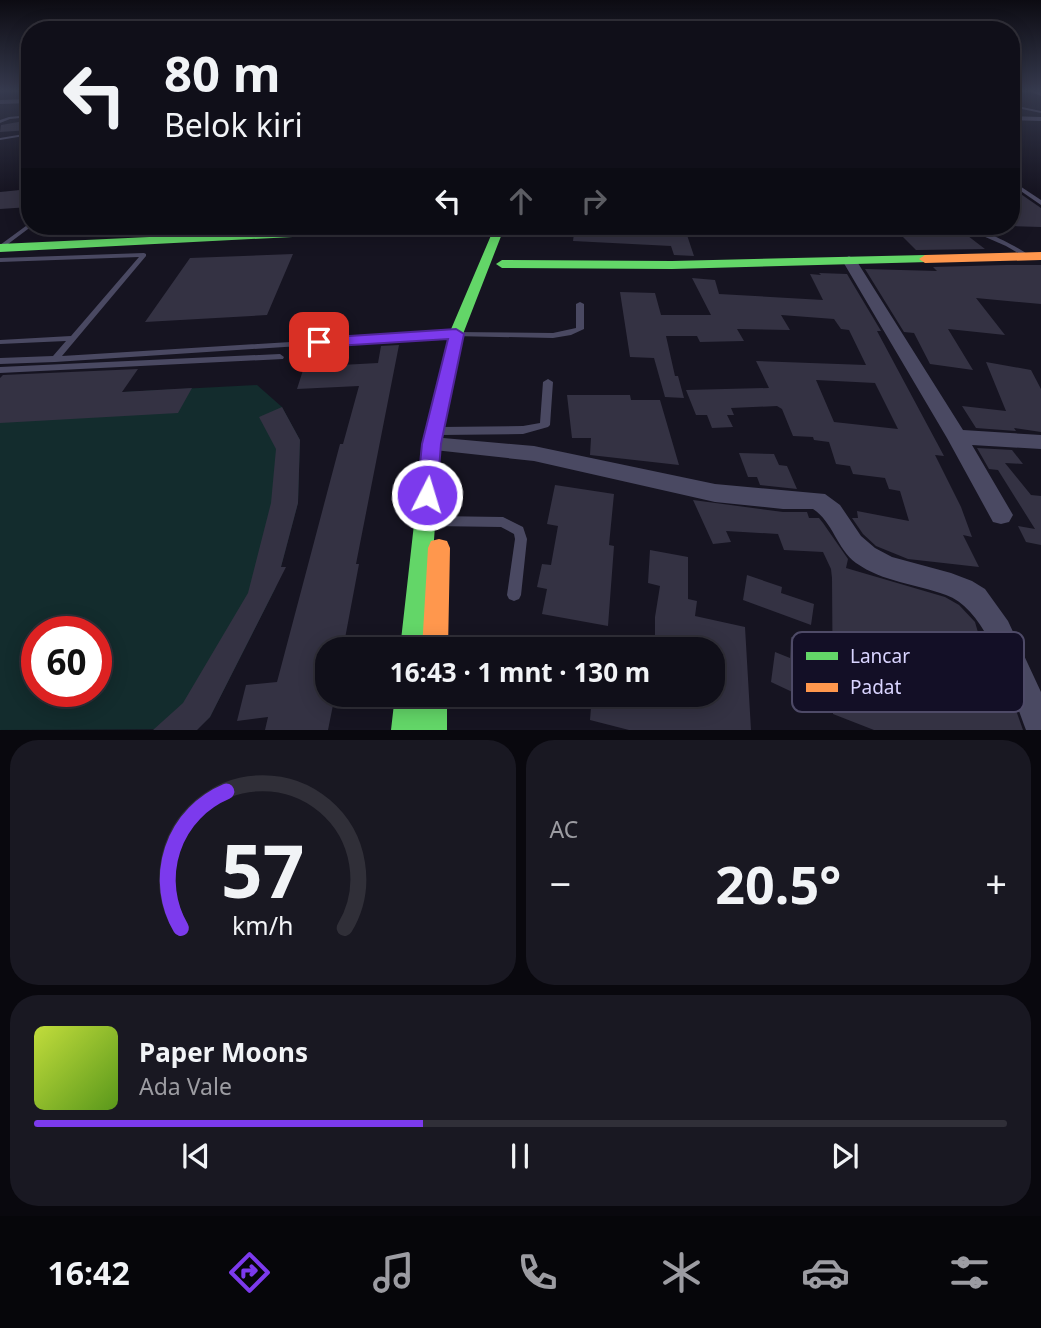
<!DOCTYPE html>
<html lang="id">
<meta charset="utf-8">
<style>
body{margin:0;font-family:"Noto Sans",sans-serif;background:#191822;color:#f1f3f6;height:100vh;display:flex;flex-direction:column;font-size:26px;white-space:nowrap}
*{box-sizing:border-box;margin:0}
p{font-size:23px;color:#9c9ca2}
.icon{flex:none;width:38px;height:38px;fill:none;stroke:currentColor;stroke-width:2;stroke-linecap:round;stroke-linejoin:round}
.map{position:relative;height:730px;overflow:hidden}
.sheet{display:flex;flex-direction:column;gap:10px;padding:10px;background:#09080e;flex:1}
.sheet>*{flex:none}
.top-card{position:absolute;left:21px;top:21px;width:999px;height:214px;border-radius:28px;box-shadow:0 4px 18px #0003,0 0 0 2px #302f38;background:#100f19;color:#f1f3f6;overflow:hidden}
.speed{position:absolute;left:21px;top:616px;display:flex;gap:14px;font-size:35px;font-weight:700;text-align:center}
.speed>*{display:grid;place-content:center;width:91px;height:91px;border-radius:50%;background:#100f19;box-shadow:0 4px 18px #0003,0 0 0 2px #302f38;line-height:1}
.speed .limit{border:10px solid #d22;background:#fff;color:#111}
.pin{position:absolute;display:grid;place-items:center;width:60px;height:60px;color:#fff;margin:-30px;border-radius:14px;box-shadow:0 4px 10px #0006}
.me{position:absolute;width:77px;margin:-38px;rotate:5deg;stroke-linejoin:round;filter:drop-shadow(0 0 5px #0008)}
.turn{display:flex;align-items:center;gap:24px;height:147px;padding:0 28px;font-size:32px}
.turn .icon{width:91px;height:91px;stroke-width:2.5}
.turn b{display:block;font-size:49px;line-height:60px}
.lanes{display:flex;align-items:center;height:66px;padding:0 28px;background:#0003;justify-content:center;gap:35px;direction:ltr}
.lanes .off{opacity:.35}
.big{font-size:52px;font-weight:700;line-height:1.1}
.sheet .card{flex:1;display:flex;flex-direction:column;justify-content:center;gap:10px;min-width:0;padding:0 24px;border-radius:28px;background:#191822}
.sheet .dial{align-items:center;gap:0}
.dial svg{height:182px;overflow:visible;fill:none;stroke:#302f38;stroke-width:7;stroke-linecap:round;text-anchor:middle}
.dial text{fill:#f1f3f6;stroke:none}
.song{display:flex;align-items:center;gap:21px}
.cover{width:84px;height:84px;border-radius:10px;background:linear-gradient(135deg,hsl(70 70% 55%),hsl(90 70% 35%))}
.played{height:7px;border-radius:4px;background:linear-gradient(90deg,#7c3aed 40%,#302f38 40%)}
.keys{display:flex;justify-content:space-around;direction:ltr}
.heat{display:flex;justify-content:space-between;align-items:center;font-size:38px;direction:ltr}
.sheet .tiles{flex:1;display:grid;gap:10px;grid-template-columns:1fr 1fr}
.card:last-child{grid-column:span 2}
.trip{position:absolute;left:315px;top:637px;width:410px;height:70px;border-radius:28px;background:#100f19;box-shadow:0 4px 18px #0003,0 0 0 2px #302f38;font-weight:700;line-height:70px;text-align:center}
.tab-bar{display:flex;height:112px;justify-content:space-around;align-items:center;background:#06060a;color:#9c9ca2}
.tab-bar .icon{width:49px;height:49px}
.tab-bar .on{color:#7c3aed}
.tab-bar b{font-size:32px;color:#f1f3f6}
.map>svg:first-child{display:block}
.green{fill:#132c2d;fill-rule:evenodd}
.building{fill:#343243;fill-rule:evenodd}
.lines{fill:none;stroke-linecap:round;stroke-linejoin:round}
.lane{fill:#4a4962;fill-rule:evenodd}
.street{fill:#4a4962;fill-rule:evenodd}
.fast{fill:#63d668;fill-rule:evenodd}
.slow{fill:#ff974d;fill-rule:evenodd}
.route{fill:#7c3aed;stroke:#51269a;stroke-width:2}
.key{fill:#130f26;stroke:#4e4a67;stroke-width:2}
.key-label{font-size:19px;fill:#d9d4ff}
</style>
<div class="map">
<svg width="1041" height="730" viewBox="0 0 1041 730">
<rect width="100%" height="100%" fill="#161421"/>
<path class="green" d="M0 384 123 392 257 385 282 407 300 440 298 503 275 589 210 717 197 729 0 730ZM37 632H96V691H37Z"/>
<path class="building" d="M30 120V130L0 132 1 125Z
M1012 188 1041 208V227L1012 226Z
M30 189V207L0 209V192Z
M575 226H684L694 256 674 255 671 246 573 241Z
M892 226H955L985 249 916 250Z
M293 254 267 315 145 322 190 258Z
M1006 265H1041V304L976 298 1005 335 948 329 973 370 930 364 914 333 904 332 865 269 937 271 933 267Z
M819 273 847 274 881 331H877L944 456 935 455 961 507 972 537 963 535 979 567 908 559 876 546 863 534 852 518H858L857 511 909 521 900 491 889 489 885 478 853 474 850 466 836 464 829 442 814 440 813 437 793 436 782 409 777 406 731 408 734 415H727L733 427 712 428 707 415H696L686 390 769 388 756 361 866 365 849 330 841 329 834 319 781 315 790 330 737 329 744 341 700 342 697 336H666L675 376H678L684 398 665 397 654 358 630 357 620 292 655 293 661 315H711L692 278 715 280 719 294 823 300 810 274 821 275ZM816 380 875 383 898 429 834 422Z
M399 345 356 564H359L343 649H327V695H335L328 730H265L268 717 237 721 246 685 277 682 340 444H343L359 386 297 389 304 367 378 363 381 346Z
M986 362 1031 370 1041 389V432L1014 428 1016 431 976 428 962 406 1006 411Z
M138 369 122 392 192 388 178 413 0 423V378L3 375Z
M567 395H630L631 400H660L679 465 590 455 591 438H572Z
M282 407 300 440 298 503 281 567H286L210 717 197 730H153L183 703 248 593 271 503 276 449 259 417Z
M977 448 1012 450 1023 464 1005 463 1031 495 1041 496V545L1026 542 1018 526 1035 529 998 470 989 469Z
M739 453 774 454 779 465 787 466 797 489 760 485 757 477H748Z
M555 485 614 494 609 545 614 546 608 626 542 614 547 589 537 587 542 564 551 565 558 526 547 524Z
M693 500 783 512H807L809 518H819L823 523 848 559 846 568 945 597 959 605 975 622 992 681 1007 685 1023 730H874L833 714 832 578 831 569 823 552 784 550 778 534 726 531 731 542 713 544Z
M650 550 688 557V599L697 601 695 616 745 627 751 730H629L590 720 592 695H712V649H655V617L660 586 648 583Z
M747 575 782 587 781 593 814 604 811 625 743 600Z
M791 637 809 641 803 697 771 682 775 652 790 658Z"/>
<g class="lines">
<path class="lane" d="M1012 105 1041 111V113L1012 107Z
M30 115V117L10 119 0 123V120L9 117Z
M30 133V135L0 140V138Z
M1012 181 1041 200V205L1012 185Z
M30 213V217L27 216V214Z
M30 223V226H32L0 250V245Z
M564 226H572L569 228Z
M960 226C976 225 1017 246 1030 256L1029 257H1025L1006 246Z
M144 253 146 254V256L62 356 453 332 553 333 576 328V304L580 302 584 304V329L571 335 553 338 453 336 55 362 0 364V358L53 356 66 341 0 344V340L71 336 139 257 0 262V258Z
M280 354 284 357 283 359 0 373V367Z
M548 379 553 382 550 425 548 427 523 434 441 435 437 433 436 431 437 429 441 427 523 426 540 423 543 382Z
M434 516 503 517 523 527 527 539 521 595 519 599 514 601 509 599 507 595 515 539 514 534 501 527 434 526 430 524 428 521 430 518Z"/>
<path class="street" d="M1028 90 1041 91V96L1029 91Z
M30 99V103L0 104V100Z
M1012 116 1041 117V121L1012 120Z
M849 256 856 260 963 430 1041 435V449L972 445 1013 515 1009 522 1001 524 993 522 947 438 842 260Z
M432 437 534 446 715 484 825 494 840 505 861 536 875 548 892 557 951 573 972 581 985 589 1008 621 1041 692V730H1026C1011 692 988 609 946 595 916 584 883 582 856 563 837 549 833 522 813 509H783L715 502 534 461 425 449 422 444 425 439Z"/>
<path class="fast" d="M384 226H452L447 229 0 252V244Z
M495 226H505L463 334 441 444 426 649H400L423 444 449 334Z
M925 255 929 256V262L672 269 502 268 496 264 502 260 672 261Z
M395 695H447V730H391Z"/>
<path class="slow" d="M505 226H517L510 229Z
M1041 252V260L925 263 919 259 925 255Z
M439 539 447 541 450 548 448 649H422L428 548 431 541Z"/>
</g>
<linearGradient id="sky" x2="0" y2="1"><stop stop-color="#0c0b12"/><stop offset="0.47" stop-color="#363a4e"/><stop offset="1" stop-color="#363a4e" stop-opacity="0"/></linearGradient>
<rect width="1041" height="193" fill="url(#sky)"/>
<path class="route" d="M456 329 464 334 441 444 437 495 434 500 427 503 420 500 417 495 422 444 448 339 319 347 311 342 319 338Z"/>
<rect x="792" y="632" width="232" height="80" rx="10" class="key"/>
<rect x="806" y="652" width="32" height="8" fill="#63d668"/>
<rect x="806" y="683" width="32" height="9" fill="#ff974d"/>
<g class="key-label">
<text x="850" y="663">Lancar</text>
<text x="850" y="694">Padat</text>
</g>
</svg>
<div class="speed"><div class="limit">60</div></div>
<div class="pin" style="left:319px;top:342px;background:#d93025"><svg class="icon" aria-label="arrive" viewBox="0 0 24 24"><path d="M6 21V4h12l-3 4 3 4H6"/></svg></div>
<svg class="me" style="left:427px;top:495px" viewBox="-20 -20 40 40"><circle r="17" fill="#7c3aed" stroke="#fff" stroke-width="3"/><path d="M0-11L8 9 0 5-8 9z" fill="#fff"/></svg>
<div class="trip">16:43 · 1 mnt · 130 m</div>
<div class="top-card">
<div class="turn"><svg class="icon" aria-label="left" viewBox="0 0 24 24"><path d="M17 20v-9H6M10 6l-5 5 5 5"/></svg><div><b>80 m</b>Belok kiri</div></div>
<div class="lanes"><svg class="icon" aria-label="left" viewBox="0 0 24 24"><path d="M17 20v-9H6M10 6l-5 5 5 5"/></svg><svg class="icon off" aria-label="ahead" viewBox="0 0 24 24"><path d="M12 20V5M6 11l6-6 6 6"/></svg><svg class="icon off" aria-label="right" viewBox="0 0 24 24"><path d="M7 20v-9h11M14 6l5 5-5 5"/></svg></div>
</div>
</div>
<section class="sheet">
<div class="tiles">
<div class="card dial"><svg viewBox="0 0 100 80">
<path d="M14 69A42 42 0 1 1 86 69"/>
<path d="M14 69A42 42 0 0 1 34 9" stroke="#7c3aed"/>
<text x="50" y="56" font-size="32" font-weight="700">57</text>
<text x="50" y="72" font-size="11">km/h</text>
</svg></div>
<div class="card"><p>AC</p>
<div class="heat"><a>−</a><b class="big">20.5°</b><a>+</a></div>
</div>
<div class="card">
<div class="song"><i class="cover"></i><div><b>Paper Moons</b><p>Ada Vale</p></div></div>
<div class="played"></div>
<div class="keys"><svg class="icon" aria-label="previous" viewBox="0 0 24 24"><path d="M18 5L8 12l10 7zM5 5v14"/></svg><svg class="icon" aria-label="pause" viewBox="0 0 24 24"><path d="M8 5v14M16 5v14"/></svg><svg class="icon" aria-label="next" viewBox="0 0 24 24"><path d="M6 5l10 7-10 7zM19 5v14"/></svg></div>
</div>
</div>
</section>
<nav class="tab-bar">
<b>16:42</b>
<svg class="icon on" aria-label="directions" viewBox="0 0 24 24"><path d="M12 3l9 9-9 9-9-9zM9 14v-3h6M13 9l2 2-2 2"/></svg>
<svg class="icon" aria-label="music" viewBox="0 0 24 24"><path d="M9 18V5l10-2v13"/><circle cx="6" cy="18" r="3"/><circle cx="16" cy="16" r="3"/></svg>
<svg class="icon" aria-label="phone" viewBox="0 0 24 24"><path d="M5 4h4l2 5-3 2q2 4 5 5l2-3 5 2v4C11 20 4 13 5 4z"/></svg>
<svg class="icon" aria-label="climate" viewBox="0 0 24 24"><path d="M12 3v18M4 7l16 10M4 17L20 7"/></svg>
<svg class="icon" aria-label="car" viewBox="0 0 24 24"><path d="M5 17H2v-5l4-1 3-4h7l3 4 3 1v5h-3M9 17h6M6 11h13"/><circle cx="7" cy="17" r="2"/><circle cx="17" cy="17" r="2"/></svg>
<svg class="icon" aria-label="filters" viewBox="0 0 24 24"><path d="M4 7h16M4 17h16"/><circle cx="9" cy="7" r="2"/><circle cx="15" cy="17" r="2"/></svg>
</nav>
